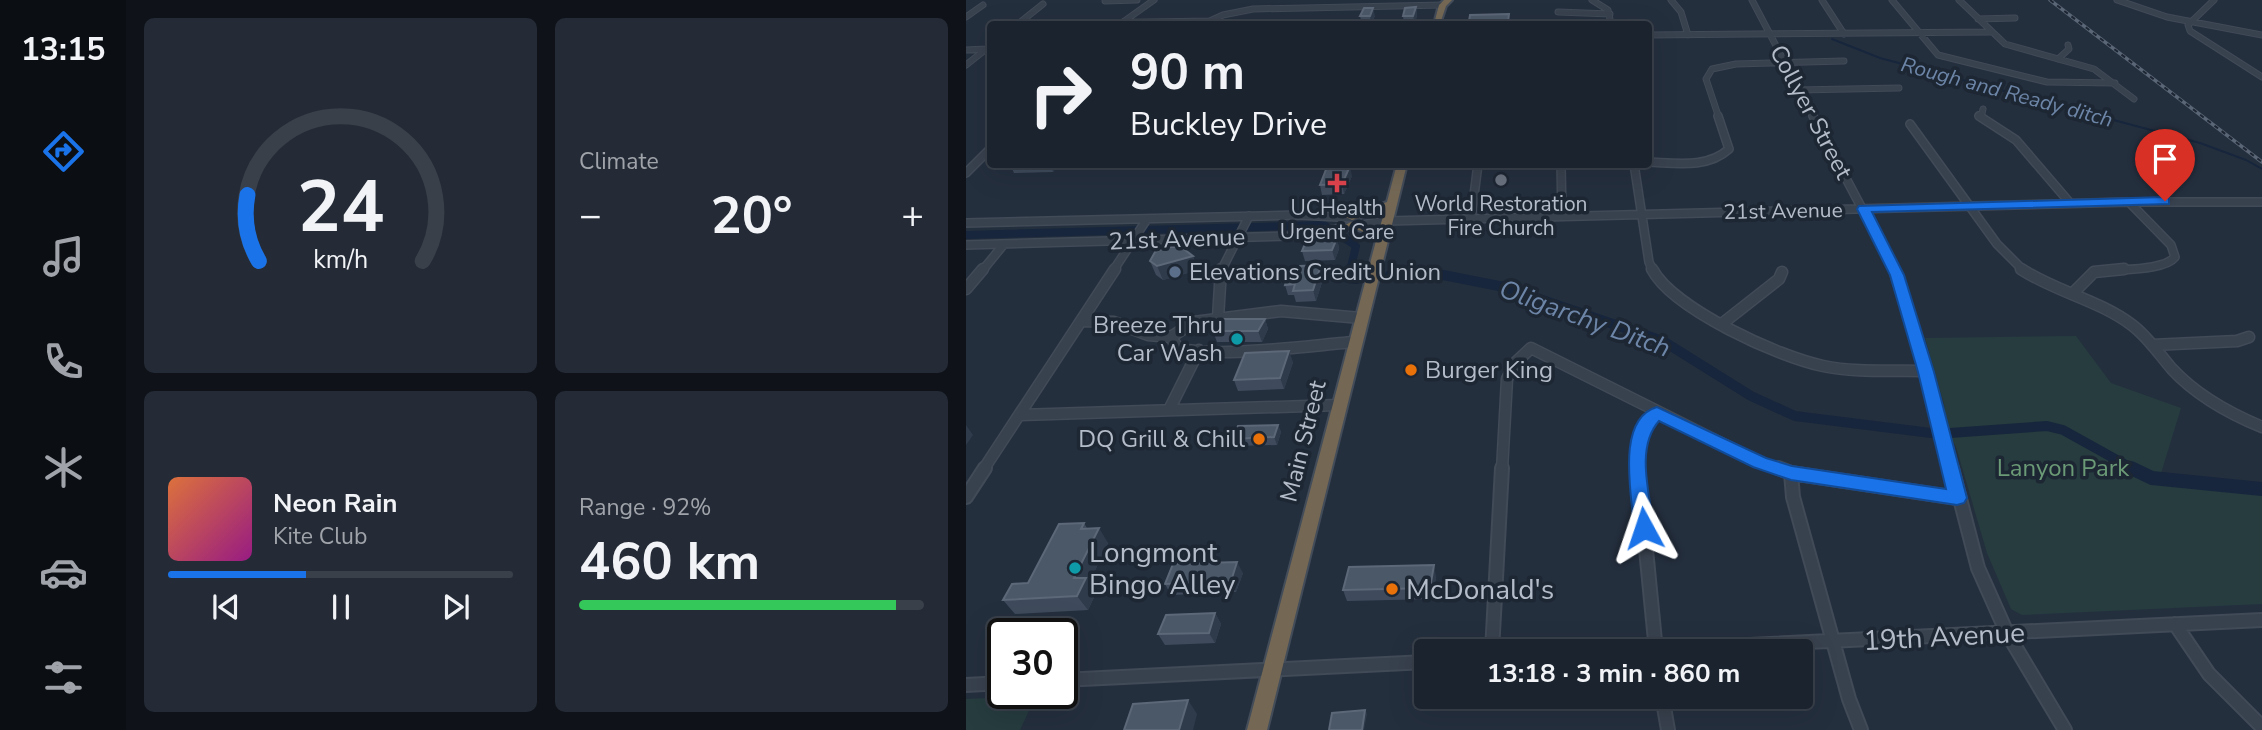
<!DOCTYPE html>
<meta charset="utf-8">
<style>
body{margin:0;font-family:"Nunito Sans",sans-serif;background:#242b36;color:#f1f3f6;height:100vh;display:flex;flex-direction:column;font-size:26px;white-space:nowrap}
*{box-sizing:border-box;margin:0}
p{font-size:23px;color:#a0a4aa}
.icon{flex:none;width:38px;height:38px;fill:none;stroke:currentColor;stroke-width:2;stroke-linecap:round;stroke-linejoin:round}
.map{position:relative;flex:1;overflow:hidden}
.details{display:flex;flex-direction:column;gap:18px;padding:18px;background:#0f1319;width:840px}
.details>*{flex:none}
.banner{position:absolute;left:21px;top:21px;width:665px;height:147px;border-radius:7px;box-shadow:0 7px 28px #0002,0 0 0 2px #39404a;background:#1b232e;color:#f1f3f6;overflow:hidden}
.speed{position:absolute;left:21px;top:618px;display:flex;gap:14px;font-size:35px;font-weight:700;text-align:center}
.speed>*{display:grid;place-content:center;width:91px;height:91px;border-radius:50%;background:#1b232e;box-shadow:0 7px 28px #0002,0 0 0 2px #39404a;line-height:1}
.speed .limit{border:4px solid #111;border-radius:10px;background:#fff;color:#111}
.pin{position:absolute;display:grid;place-items:center;width:60px;height:60px;color:#fff;margin:-72px -30px;border-radius:50% 50% 50% 0;rotate:-45deg;box-shadow:0 0 7px #0007}
.pin .icon{rotate:45deg}
.me{position:absolute;width:77px;margin:-38px;rotate:355deg;stroke-linejoin:round;filter:drop-shadow(0 0 5px #0008)}
.turn{display:flex;align-items:center;gap:24px;height:147px;padding:0 28px;font-size:32px}
.turn .icon{width:91px;height:91px;stroke-width:2.5}
.turn b{display:block;font-size:49px;line-height:60px}
.big{font-size:52px;font-weight:700;line-height:1.1}
.details .tile{flex:1;display:flex;flex-direction:column;justify-content:center;gap:10px;min-width:0;padding:0 24px;border-radius:10px;background:#242b36}
.details .dial{align-items:center;gap:0}
.dial svg{height:182px;overflow:visible;fill:none;stroke:#39404a;stroke-width:7;stroke-linecap:round;text-anchor:middle}
.dial text{fill:#f1f3f6;stroke:none}
.song{display:flex;align-items:center;gap:21px}
.cover{width:84px;height:84px;border-radius:10px;background:linear-gradient(135deg,hsl(20 70% 55%),hsl(310 70% 35%))}
.played{height:7px;border-radius:4px;background:linear-gradient(90deg,#1a73e8 40%,#39404a 40%)}
.keys{display:flex;justify-content:space-around;direction:ltr}
.heat{display:flex;justify-content:space-between;align-items:center;font-size:38px;direction:ltr}
.charge{height:10px;border-radius:5px;background:linear-gradient(90deg,#34c759 92%,#39404a 0)}
.details .tiles{flex:1;display:grid;gap:18px;grid-template-columns:repeat(2,1fr)}
.trip{position:absolute;left:448px;top:639px;width:399px;height:70px;border-radius:7px;background:#1b232e;box-shadow:0 7px 28px #0002,0 0 0 2px #39404a;font-weight:700;line-height:70px;text-align:center}
main{display:flex;flex:1;min-height:0}
.tabs{display:flex;flex-direction:column;width:126px;justify-content:space-around;align-items:center;background:#0b0e12;color:#a0a4aa}
.tabs .icon{width:49px;height:49px}
.tabs .selected{color:#1a73e8}
.tabs b{font-size:32px;color:#f1f3f6}
.map>svg:first-child{display:block}
.green{fill:#263c3f}
.lines{fill:none;stroke-linecap:round;stroke-linejoin:round}
.stream{stroke:#17263c;stroke-width:2}
.canal-far2{stroke:#17263c;stroke-width:8}
.canal-far1{stroke:#17263c;stroke-width:10}
.canal{stroke:#17263c;stroke-width:14}
.minor-far3-casing{stroke:#414a57;stroke-width:7}
.minor-far2-casing{stroke:#414a57;stroke-width:10}
.minor-far1-casing{stroke:#414a57;stroke-width:13}
.minor-casing{stroke:#414a57;stroke-width:16}
.highway-casing{stroke:#434c59;stroke-width:4}
.minor-far3{stroke:#38414e;stroke-width:5}
.minor-far2{stroke:#38414e;stroke-width:7}
.minor-far1{stroke:#38414e;stroke-width:10}
.minor{stroke:#38414e;stroke-width:12}
.highway{fill:#746855;fill-rule:evenodd}
.rail-casing{stroke:#5a6575;stroke-width:3.5}
.rail{stroke:#1d2633;stroke-width:2;stroke-dasharray:4.5;stroke-linecap:butt}
.wall{fill:#3f4b5c}
.shaded-wall{fill:#2f3b4b}
.building{fill:#4b5868;stroke:#5c6777;stroke-width:2}
.route{fill:#1a73e8;stroke:#114b97;stroke-width:2}
.worship-dot{fill:#6b7280;stroke:#1d2633;stroke-width:2.5}
.health-dot{fill:#e0444e;stroke:#1d2633;stroke-width:2.5}
.service-dot{fill:#5c6f8a;stroke:#1d2633;stroke-width:2.5}
.culture-dot{fill:#0f9aa8;stroke:#1d2633;stroke-width:2.5}
.food-dot{fill:#e8710a;stroke:#1d2633;stroke-width:2.5}
.labels{text-anchor:middle;stroke-width:7;stroke-linejoin:round;paint-order:stroke}
.far-water-label{font-size:21px;font-style:italic;fill:#6d86a8;stroke:#1d2633}
.far-poi-label{font-size:21px;fill:#b4bcc9;stroke:#1d2633}
.far-street-label{font-size:21px;fill:#b4bcc9;stroke:#1d2633}
.street-label{font-size:24px;fill:#b4bcc9;stroke:#1d2633}
.poi-label{font-size:24px;fill:#b4bcc9;stroke:#1d2633;text-anchor:start}
.park-label{font-size:24px;fill:#6b9a76;stroke:#1d2633}
.water-label{font-size:26px;font-style:italic;fill:#6d86a8;stroke:#1d2633}
.near-poi-label{font-size:28px;fill:#b4bcc9;stroke:#1d2633;text-anchor:start}
.near-street-label{font-size:28px;fill:#b4bcc9;stroke:#1d2633}
</style>
<main>
<nav class="tabs">
<b>13:15</b>
<svg class="icon selected" aria-label="directions" viewBox="0 0 24 24"><path d="M12 3l9 9-9 9-9-9zM9 14v-3h6M13 9l2 2-2 2"/></svg>
<svg class="icon" aria-label="music" viewBox="0 0 24 24"><path d="M9 18V5l10-2v13"/><circle cx="6" cy="18" r="3"/><circle cx="16" cy="16" r="3"/></svg>
<svg class="icon" aria-label="phone" viewBox="0 0 24 24"><path d="M5 4h4l2 5-3 2q2 4 5 5l2-3 5 2v4C11 20 4 13 5 4z"/></svg>
<svg class="icon" aria-label="climate" viewBox="0 0 24 24"><path d="M12 3v18M4 7l16 10M4 17L20 7"/></svg>
<svg class="icon" aria-label="car" viewBox="0 0 24 24"><path d="M5 17H2v-5l4-1 3-4h7l3 4 3 1v5h-3M9 17h6M6 11h13"/><circle cx="7" cy="17" r="2"/><circle cx="17" cy="17" r="2"/></svg>
<svg class="icon" aria-label="filters" viewBox="0 0 24 24"><path d="M4 7h16M4 17h16"/><circle cx="9" cy="7" r="2"/><circle cx="15" cy="17" r="2"/></svg>
</nav>
<section class="details">
<div class="tiles">
<div class="tile dial"><svg viewBox="0 0 100 80">
<path d="M14 69A42 42 0 1 1 86 69"/>
<path d="M14 69A42 42 0 0 1 9 40" stroke="#1a73e8"/>
<text x="50" y="56" font-size="32" font-weight="700">24</text>
<text x="50" y="72" font-size="11">km/h</text>
</svg></div>
<div class="tile"><p>Climate</p>
<div class="heat"><a>−</a><b class="big">20°</b><a>+</a></div>
</div>
<div class="tile">
<div class="song"><i class="cover"></i><div><b>Neon Rain</b><p>Kite Club</p></div></div>
<div class="played"></div>
<div class="keys"><svg class="icon" aria-label="previous" viewBox="0 0 24 24"><path d="M18 5L8 12l10 7zM5 5v14"/></svg><svg class="icon" aria-label="pause" viewBox="0 0 24 24"><path d="M8 5v14M16 5v14"/></svg><svg class="icon" aria-label="next" viewBox="0 0 24 24"><path d="M6 5l10 7-10 7zM19 5v14"/></svg></div>
</div>
<div class="tile"><p>Range · 92%</p><b class="big">460 km</b><div class="charge"></div></div>
</div>
</section>
<div class="map">
<svg width="1296" height="730" viewBox="0 0 1296 730">
<rect width="100%" height="100%" fill="#242f3e"/>
<path class="green" d="M1110 336 1145 383 1215 408 1193 480 1296 489V604L1056 615 1045 609 1021 553 990 447 981 430 978 404 959 338Z
M62 696 68 700 54 730H0V699Z"/>
<g class="lines">
<path class="stream" d="M866 39 914 58 1234 143 1280 160 1296 169"/>
<path class="canal-far2" d="M0 235 358 225 390 246 384 271"/>
<path class="canal-far1" d="M384 269 382 278 390 279
M424 275 462 272 538 287 697 341 785 396 829 416 965 433
M984 433 1081 426 1097 430 1169 470"/>
<path class="canal" d="M1165 468 1186 478 1296 489"/>
<g class="minor-far3-casing">
<path id="minor-far3" d="M626 0 642 10 645 24
M705 0 715 12 722 35
M786 0 848 118
M856 0 878 34
M926 0 972 55 1081 82 1149 83
M993 0 1039 44 1128 69 1168 99
M1151 0 1201 17 1296 35
M1248 0 1222 25 1224 31 1296 77
M139 1 171 0
M592 12 644 14
M0 17 17 5
M1012 19 1049 18
M157 22 188 0
M120 23 243 21
M52 24 77 4
M237 24 257 15 287 9 477 5
M682 35 1025 32
M0 50 20 49
M1092 59 1103 49 1102 45
M0 65 24 46
M832 90 933 88
M753 118 740 79 746 69 770 64 878 61
M1015 118 1017 109"/>
</g>
<g class="minor-far2-casing">
<path id="minor-far2" d="M847 116 929 271
M1013 116 1050 140 1104 203
M944 124 1031 244 1058 271
M682 162C709 163 741 169 763 149L752 116
M595 164 596 216
M668 164 683 262 687 271
M0 173 24 149
M505 219 512 164
M0 223 333 215 391 218
M0 245 324 236 421 221 1163 202H1296
M16 271 38 244
M147 271 181 219
M255 271 283 216
M1141 271C1158 269 1199 270 1209 257L1205 245 1163 202"/>
</g>
<g class="minor-far1-casing">
<path id="minor-far1" d="M686 269C707 309 813 357 857 366 890 373 926 370 960 371
M928 269 960 371 986 470
M1055 269C1090 292 1133 300 1166 325 1182 337 1193 354 1206 369 1231 396 1262 413 1296 427
M0 289 17 269
M1107 293 1128 272 1158 269
M252 318 255 269
M115 321 148 322 182 335 205 337C206 339 209 344 211 346 235 361 356 344 389 342
M757 323 813 279 816 272
M205 337 228 322 315 311 395 318
M1186 345 1271 341 1283 337
M203 410 233 350
M54 415 373 405
M17 470 149 269
M536 470 541 379 549 363 565 348 793 462 817 470
M672 470C670 445 674 431 691 413"/>
</g>
<g class="minor-casing">
<path id="minor" d="M672 468 690 651
M812 468 825 473 991 498
M986 468 1012 568 1041 633 1099 730
M825 473 827 497 883 699 895 730
M0 497 19 468
M1209 624 1243 674 1296 727
M526 651 536 468
M660 651 1296 620
M96 680 460 662
M0 685 37 683
M696 696 702 730"/>
</g>
<g class="highway-casing">
<path id="highway" d="M478 0H486L480 6 474 24H468L473 5Z
M431 164H441L301 730H281L411 237 379 225 385 222 413 230 419 210 386 220 380 217 421 202Z"/>
</g>
<use href="#minor-far3" class="minor-far3"/>
<use href="#minor-far2" class="minor-far2"/>
<use href="#minor-far1" class="minor-far1"/>
<use href="#minor" class="minor"/>
<use href="#highway" class="highway"/>
<g class="rail-casing">
<path id="rail" d="M1084 0 1296 162"/>
</g>
<use href="#rail" class="rail"/>
</g>
<path class="wall" d="M450 7 451 15 449 24H438L437 16Z
M394 16H409L405 24H396Z
M503 21 544 22V24H503Z
M44 164H93L87 172 48 173Z
M386 176 378 194 356 195 354 185Z
M371 238 373 249 369 260 339 261 336 251Z
M227 256 232 270 197 280 190 275 184 261Z
M355 265 358 276 350 301 330 302 328 295H322L319 285 330 277Z
M299 319 302 329 296 342H251L247 331Z
M327 362 318 389 272 391 268 380Z
M312 425 315 432 311 445 270 446 267 439Z
M118 523 121 528 142 543 123 583 130 593 122 610 49 614 37 600 62 583Z
M277 573 270 592 205 595 199 584Z
M470 576 467 599 381 601 377 590Z
M249 613 255 624 249 643 199 645 192 634Z"/>
<path class="shaded-wall" d="M450 7 451 15 449 24 447 16Z
M407 8 409 16 405 24 404 16Z
M84 164H93L87 172Z
M384 166 386 176 378 194 376 184Z
M371 238 373 249 369 260 366 250Z
M227 256 232 270 197 280 191 266Z
M355 265 358 276 350 301 347 290Z
M299 319 302 329 296 342 292 331Z
M323 351 327 362 318 389 314 378Z
M0 425 7 435 0 445Z
M312 425 315 432 311 445 308 437Z
M133 528 142 543 123 583 130 593 122 610 111 596 108 578Z
M271 562 277 573 270 592 265 581Z
M468 565 470 576 467 599 464 588Z
M249 613 255 624 249 643 243 633Z
M222 700 231 714 227 730H213Z
M399 710 401 714 398 730H396Z"/>
<path class="building" d="M450 7 447 16H437L439 8Z
M398 8H407L404 16H394Z
M543 14 542 22 503 21 504 15Z
M384 166 376 184 354 185 361 167Z
M371 238 366 250 336 251 341 239Z
M200 247H215L227 256 191 266 184 261 189 252Z
M355 265 347 290 327 291 329 284 319 285 321 277H330L334 266Z
M254 319H299L292 331H247Z
M323 351 314 378 268 380 279 353Z
M312 425 308 437 267 439 272 426Z
M118 523 115 529 133 528 108 578H120L111 596 37 600 46 584 62 583 93 524Z
M271 562 265 581 199 584 207 564Z
M468 565 464 588 377 590 383 567Z
M249 613 243 633 192 634 200 615Z
M222 700 213 730H158L167 704Z
M399 710 396 730H363L366 713Z"/>
<path class="route" d="M1199 197 1203 198V204L906 212 938 275 968 372 1001 498 998 503 991 505 825 480 787 467 693 421C669 448 684 495 688 528L685 533 678 535 671 533 668 528C666 496 649 419 691 407L800 458 826 466 980 489 952 372 924 275 891 209 893 206Z"/>
<circle class="worship-dot" cx="535" cy="180" r="7"/>
<path class="health-dot" d="M367.5 172.5h7v7h7v7h-7v7h-7v-7h-7v-7h7z"/>
<circle class="service-dot" cx="209" cy="272" r="7"/>
<g class="culture-dot">
<circle cx="271" cy="339" r="7"/>
<circle cx="109" cy="568" r="7"/>
</g>
<g class="food-dot">
<circle cx="445" cy="370" r="7"/>
<circle cx="293" cy="439" r="7"/>
<circle cx="426" cy="589" r="7"/>
</g>
<g class="labels">
<g class="far-water-label">
<text transform="translate(1041 92) rotate(15)" y="7">Rough and Ready ditch</text>
</g>
<g class="far-poi-label">
<text x="535" y="211">World Restoration<tspan x="535" dy="24">Fire Church</tspan></text>
<text x="371" y="215">UCHealth<tspan x="371" dy="24">Urgent Care</tspan></text>
</g>
<g class="far-street-label">
<text transform="translate(817 211) rotate(-1)" y="7">21st Avenue</text>
</g>
<g class="street-label">
<text transform="translate(845 112) rotate(62)" y="8">Collyer Street</text>
<text transform="translate(211 239) rotate(-2)" y="8">21st Avenue</text>
<text transform="translate(337 441) rotate(-76)" y="8">Main Street</text>
</g>
<g class="poi-label">
<text x="223" y="280">Elevations Credit Union</text>
<text x="257" y="333" text-anchor="end">Breeze Thru<tspan x="257" dy="28">Car Wash</tspan></text>
<text x="459" y="378">Burger King</text>
<text x="279" y="447" text-anchor="end">DQ Grill &amp; Chill</text>
</g>
<g class="park-label">
<text x="1097" y="476">Lanyon Park</text>
</g>
<g class="water-label">
<text transform="translate(619 318) rotate(20)" y="9">Oligarchy Ditch</text>
</g>
<g class="near-poi-label">
<text x="123" y="562">Longmont<tspan x="123" dy="32">Bingo Alley</tspan></text>
<text x="440" y="599">McDonald's</text>
</g>
<g class="near-street-label">
<text transform="translate(978 636) rotate(-3)" y="10">19th Avenue</text>
</g>
</g>
</svg>
<div class="speed"><div class="limit">30</div></div>
<div class="pin" style="left:1199px;top:201px;background:#d93025"><svg class="icon" aria-label="arrive" viewBox="0 0 24 24"><path d="M6 21V4h12l-3 4 3 4H6"/></svg></div>
<svg class="me" style="left:678px;top:528px" viewBox="-20 -20 40 40"><path d="M0-17L14 15 0 8-14 15z" fill="#1a73e8" stroke="#fff" stroke-width="4"/></svg>
<div class="trip">13:18 · 3 min · 860 m</div>
<div class="banner">
<div class="turn"><svg class="icon" aria-label="right" viewBox="0 0 24 24"><path d="M7 20v-9h11M14 6l5 5-5 5"/></svg><div><b>90 m</b>Buckley Drive</div></div>
</div>
</div>
</main>
